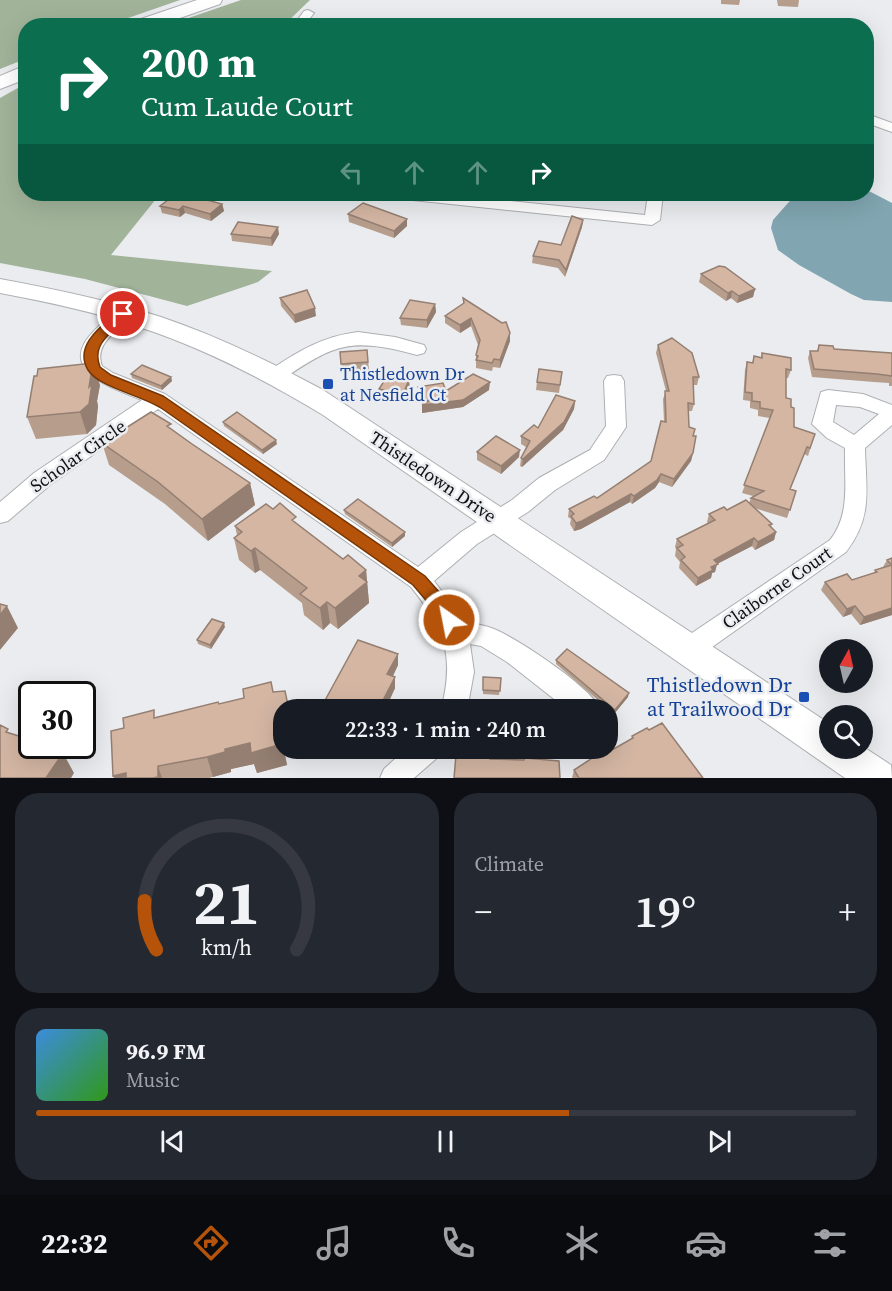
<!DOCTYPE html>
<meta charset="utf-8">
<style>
body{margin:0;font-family:"Source Serif 4",serif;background:#242831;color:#f1f3f6;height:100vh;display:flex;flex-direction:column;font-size:22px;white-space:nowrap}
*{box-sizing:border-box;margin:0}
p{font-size:20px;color:#9ea1a6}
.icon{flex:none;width:33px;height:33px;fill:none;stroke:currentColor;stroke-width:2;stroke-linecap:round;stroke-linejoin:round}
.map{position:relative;height:778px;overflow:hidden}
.drawer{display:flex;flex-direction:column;gap:15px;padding:15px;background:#0d0f14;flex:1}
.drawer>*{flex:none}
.top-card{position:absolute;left:18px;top:18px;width:856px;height:183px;border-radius:24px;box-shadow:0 6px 24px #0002;background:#0b6e4f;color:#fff;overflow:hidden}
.needle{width:39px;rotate:8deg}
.tools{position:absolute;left:819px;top:639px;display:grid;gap:12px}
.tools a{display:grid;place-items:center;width:54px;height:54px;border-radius:50%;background:#171b24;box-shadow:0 6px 24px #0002;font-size:30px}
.speed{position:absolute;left:18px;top:681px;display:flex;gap:12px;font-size:30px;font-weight:700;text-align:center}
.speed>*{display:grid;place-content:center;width:78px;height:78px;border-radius:50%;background:#171b24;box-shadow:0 6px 24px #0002;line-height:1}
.speed .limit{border:3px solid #111;border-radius:9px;background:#fff;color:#111}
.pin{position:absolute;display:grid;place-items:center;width:51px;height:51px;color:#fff;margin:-26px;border:3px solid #fff;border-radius:50%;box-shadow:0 2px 6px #0007}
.me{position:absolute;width:66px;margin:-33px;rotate:327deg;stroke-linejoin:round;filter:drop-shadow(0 0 4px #0008)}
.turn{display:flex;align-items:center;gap:21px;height:126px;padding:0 24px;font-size:27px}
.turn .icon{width:78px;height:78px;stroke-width:2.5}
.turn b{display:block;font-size:42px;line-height:51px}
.lanes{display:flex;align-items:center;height:57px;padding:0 24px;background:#0003;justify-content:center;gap:30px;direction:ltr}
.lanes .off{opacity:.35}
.big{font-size:45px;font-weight:600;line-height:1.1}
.drawer .card{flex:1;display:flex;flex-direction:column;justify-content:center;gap:9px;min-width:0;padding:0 21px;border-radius:24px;background:#242831}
.drawer .dial{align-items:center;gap:0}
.dial svg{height:156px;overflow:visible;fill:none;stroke:#363941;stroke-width:7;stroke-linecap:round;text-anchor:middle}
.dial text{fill:#f1f3f6;stroke:none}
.song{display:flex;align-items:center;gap:18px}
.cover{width:72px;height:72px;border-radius:9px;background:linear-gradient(135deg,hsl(210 70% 55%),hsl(110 70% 35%))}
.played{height:6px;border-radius:3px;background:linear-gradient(90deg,#b45309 65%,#363941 65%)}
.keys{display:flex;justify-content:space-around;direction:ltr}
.heat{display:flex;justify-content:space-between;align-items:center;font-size:33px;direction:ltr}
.drawer .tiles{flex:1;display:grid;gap:15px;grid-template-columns:1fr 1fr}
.card:last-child{grid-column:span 2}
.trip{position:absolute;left:273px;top:699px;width:345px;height:60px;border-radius:24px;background:#171b24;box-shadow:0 6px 24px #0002;font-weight:600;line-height:60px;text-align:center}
.menu{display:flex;height:96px;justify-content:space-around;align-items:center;background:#090b0e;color:#9ea1a6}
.menu .icon{width:42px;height:42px}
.menu .active{color:#b45309}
.menu b{font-size:27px;color:#f1f3f6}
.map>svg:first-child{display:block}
.forest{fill:#a1b49a}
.water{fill:#81a6b1}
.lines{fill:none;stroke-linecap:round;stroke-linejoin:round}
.minor-casing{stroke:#aeafb2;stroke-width:2}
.secondary-casing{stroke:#aeafb2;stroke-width:2}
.primary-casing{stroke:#aeafb2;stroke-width:2}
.minor{fill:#fff;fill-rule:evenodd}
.secondary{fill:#fff;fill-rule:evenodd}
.primary{fill:#fff;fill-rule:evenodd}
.wall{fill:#b69d8c}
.shaded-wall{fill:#947f72}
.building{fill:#d4b6a3;stroke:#947f72;stroke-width:1.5}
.route{fill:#b45309;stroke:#753606;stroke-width:1.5}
.transit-dot{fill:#1a4fb4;stroke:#eaecef;stroke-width:2}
.labels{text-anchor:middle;stroke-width:5;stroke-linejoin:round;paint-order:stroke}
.transit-label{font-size:18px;fill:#164399;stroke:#eaecef;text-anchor:start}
.street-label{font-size:18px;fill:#0f1011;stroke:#eaecef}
.near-transit-label{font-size:21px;fill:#164399;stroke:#eaecef;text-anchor:end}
</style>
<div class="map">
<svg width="892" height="778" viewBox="0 0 892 778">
<rect width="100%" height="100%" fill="#eaecef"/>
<path class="forest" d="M0 0H180L108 25 26 26 25 59 0 69Z
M241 0H310L284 25H168Z
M25 84 26 194H138L136 196 156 199 111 255 272 271 258 282 187 306 85 279 0 263V98Z"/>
<path class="water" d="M867 190 892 203V302L864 300 851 294 799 265 778 250 771 228 773 220 796 194H867Z"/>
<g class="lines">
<g class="minor-casing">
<path id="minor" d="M308 10 314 13 304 26H293L304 11Z
M867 114 892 123V132L867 123Z
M395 194H442L645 215 648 194H663L660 220 652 225 403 199Z
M123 309 129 310 132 314C121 330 93 342 102 366L113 373 165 394 418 567 461 532 512 500 539 478 590 450 606 426 604 381 607 376 614 375 621 376 624 381 626 427 604 460 555 490 528 512 477 544 434 581 451 603 462 624C474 623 484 625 494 629 518 639 591 687 601 710H568L507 662 481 646 470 644 474 672 467 710H441C455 656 445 629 411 587L158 409 50 485 8 521 0 523V502L34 473 142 400C115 389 54 371 94 331 102 323 112 311 123 309Z
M358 332 395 337 424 345 426 349 424 353 417 355C353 338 337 342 283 379L276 381 269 379 266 375 269 371C298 351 324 336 358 332Z
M828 390 863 394 892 405V425L865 448C866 490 873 517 846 552L698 657 689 660 680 657 676 649 680 641 830 540C851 514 844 481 845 448L827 438 812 424 821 392ZM836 405 860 407 879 414 854 435 833 422Z
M407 748H441L438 757 414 778H380L384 769Z"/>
</g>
<g class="secondary-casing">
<path id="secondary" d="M0 279C54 289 108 300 161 317 217 336 271 362 323 390L830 724V748H862V746L891 765 892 778H845L323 415C265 380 206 349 142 328 96 312 48 302 0 293Z"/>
</g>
<g class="primary-casing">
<path id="primary" d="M197 0H222L220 4 157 26H129L132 22Z
M26 65V79L0 89V76Z"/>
</g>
<use href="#minor" class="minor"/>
<use href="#secondary" class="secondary"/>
<use href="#primary" class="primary"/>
</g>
<path class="wall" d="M721 0H740L739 5 721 4Z
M777 0H799L798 7 778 6Z
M222 204 224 211 211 221 185 213 180 217 162 213 160 206Z
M348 214 407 226 394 238 349 222Z
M583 220 582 227 565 277 558 268 532 263 533 256 561 245Z
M231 234H279L272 246 232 241Z
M701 274 755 289 753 297 737 303 731 298 726 301 699 282Z
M280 298 316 316 295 323 281 306Z
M463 298 510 333V341L500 368 493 367 492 371 476 368V355L478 345 471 326 460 333 445 323V316L463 304Z
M435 304 436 312 427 328 401 325 400 318Z
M658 345 699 377 697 385H693L694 404 692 411H688L689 427 693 436V453L691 461 672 487 659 482 655 488 632 504 630 502 581 529 574 531 570 524 571 519 568 517 569 509 597 498 651 461 664 422 663 399 666 391 656 353Z
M819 345 834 349 892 353V386H889V383L874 382 812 377 808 358 810 351H817Z
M367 350 369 370 342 371 340 352Z
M762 353 791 370 788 378H786V398L791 407 794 427 815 434 808 456 804 454 790 490 796 491 787 518 754 508 772 524 771 527 776 532 774 540 755 550 752 546 717 564 715 572 712 573 711 578 696 586 679 568 680 562 675 556 676 549 675 547 677 539 708 523 707 522 709 514 749 503 751 498 753 496 742 493 770 418 758 416V410L750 408V401L743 400 745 370 747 362 752 363 754 356 761 357Z
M562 372 559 393 536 390 537 382Z
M131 374 171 377 172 381 162 390 132 378Z
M100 385 97 401 98 406 96 425 87 434 36 439 27 417Z
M418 387 446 391 489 390 463 407 422 413 423 405 419 395Z
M410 388 403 402 380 397 379 389Z
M575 401 574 409 563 430 522 467 520 466 521 458 526 447 521 444V436L538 428Z
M223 422 277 444 263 454 224 426Z
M172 430 250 483 255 505 208 541 165 504 109 465 102 443Z
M477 452 519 457 501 474 477 460Z
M273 509 297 524 343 559 366 570 369 603 338 629 330 623 323 630 304 615 302 603 260 570 255 573 239 560 234 538 237 535 235 526Z
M344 510 405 536 392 547 345 514Z
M892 557V615L860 625 851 614 843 617 821 590 825 582 852 580 874 573 875 570 883 567 887 560 891 558Z
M225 627 211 649 198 644 197 640Z
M398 654V665L393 676 395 688 385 710H324L323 704Z
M556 660 628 697 614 714 556 664Z
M483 677 501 678 499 695 483 694Z
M219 704 284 748H296L297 752 285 755 287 765 257 773 254 764 231 769V772L209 778H114L124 728 157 717Z
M632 736 703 778H572L574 770 631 739Z"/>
<path class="shaded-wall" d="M222 204 224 211 211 221 210 214Z
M183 206 185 213 180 217 179 210Z
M407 219V226L394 238V231Z
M583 220 582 227 565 277 566 270Z
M278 227 279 234 272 246 271 238Z
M755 289 753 297 737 303 739 296Z
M732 291 731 298 726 301 728 293Z
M435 304 436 312 427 328V320Z
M315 308 316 316 295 323 294 315Z
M471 318V326L460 333V325Z
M510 333V341L500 368V360Z
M93 363 100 385 97 401 98 406 96 425 87 434 80 412 89 387Z
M171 377 172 381 162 390 161 386Z
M409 380 410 388 403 402V394Z
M490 382 489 390 463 407 422 413V405H424V401Z
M575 401 574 409 563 430 522 467 523 459Z
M276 440 277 444 263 454 262 450Z
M520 450 519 457 501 474V466Z
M693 453 691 461 672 487 674 479Z
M661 474 659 482 655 488 632 504 634 496Z
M250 483 255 505 208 541 202 519Z
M631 494 630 502 581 529 574 531 576 523Z
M405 532V536L392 547V543Z
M776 532 774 540 755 550 758 542Z
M754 538 752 546 717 564 715 572 712 573 711 578 696 586 698 578 714 560Z
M255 548 260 570 255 573 251 551Z
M366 570 369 603 338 629 335 608 359 576Z
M327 602 330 623 323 630 320 608Z
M7 606 18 628 0 650V615Z
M855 606 851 614 843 617 847 609Z
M892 608V615L860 625 864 617Z
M224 623 225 627 211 649 210 645Z
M398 654V665L388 686 387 674Z
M395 677V688L385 710H378Z
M629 693 628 697 614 714 615 710Z
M284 733V748H296L297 752 285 755 287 765 257 773 254 764 231 769V772L213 777 207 757 225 749Z
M51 746 59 760 63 753 74 773 71 778H46Z
M158 766 162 778H153Z
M126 773 128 778H114L113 776Z"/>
<path class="building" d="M176 194H185L222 204 210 214 183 206 179 210 160 206Z
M363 203 407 219 394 231 348 214Z
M572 216 583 220 566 270 559 260 533 256 539 241 561 245Z
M238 222 278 227 271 238 231 234Z
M719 266 725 267 755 289 739 296 732 291 728 293 701 274Z
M307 290 315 308 294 315 280 298Z
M463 298 502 323 506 322 510 333 500 360 494 359 492 363 476 360 478 356 476 355 480 340 471 318 460 325 445 316 464 303Z
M410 300 435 304 427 320 400 318Z
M672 338 692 353 699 377H693L694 404 688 403 689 427 695 429 693 436H696L693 453 674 479 661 474 657 480 634 496 631 494 582 521 576 523 571 516 574 514 569 509 594 496 597 498 651 461 661 421 666 422 665 391H669L658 345Z
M819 345 833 346 834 349 892 353V376L877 374 814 369 810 351H818Z
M367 350 368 362 341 364 340 352Z
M762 353 791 358V370L786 369V398L791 399V407L794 408V427L815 434 810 448 807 447 790 489 796 491 790 510 751 498 764 491 744 485 773 410 760 408V402L752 401V393L745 392 747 362 753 363 754 356 762 358Z
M93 363 89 387 92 384 89 404 80 412 27 417 34 376H37L38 369Z
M142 365 171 377 161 386 131 374Z
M539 369 562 372 560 385 537 382Z
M473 374 490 382 463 400 422 405 431 400 424 401 418 387 443 383 446 391Z
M388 375 409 380 403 394 379 389Z
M556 395 575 401 564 422 523 459 521 458 530 441 521 436 534 425 538 428Z
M151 412 171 424 167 426 192 444 250 483 202 519 158 482 102 443Z
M237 412 276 440 262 450 223 422Z
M496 436 520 450 501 466 477 452Z
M358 499 405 532 392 543 344 510Z
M746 500 772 524 769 525 776 532 758 542 754 538 714 560 718 564 711 567 713 570 698 578 681 560 685 557 677 548 683 545 677 539 715 520 709 514 724 507 727 510Z
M280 503 296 517 292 520 343 559 348 555 366 570 359 576 367 582 335 608 327 602 320 608 300 594 307 588 255 548 251 551 234 538 242 532 235 526 266 504 273 509Z
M892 558V608L864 617 855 606 847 609 825 582 847 574 852 580 877 572 875 570 892 565 887 560Z
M0 604 7 606 0 615Z
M212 619 224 623 210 645 197 640Z
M358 640 398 654 387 674 395 677 378 710H338L323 704Z
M567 649 629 693 615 710 556 660Z
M483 677 501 678 500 691 483 690Z
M271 682 273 692 285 691 289 710H284V733L281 734 282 744 251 753 250 743 225 749V752L207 757 158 766V777L153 778H126V773L113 776 111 731 124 728 123 718 154 710V718L218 702 219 704 244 698 243 689Z
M662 723 703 778H579L574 770 603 751 605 754 633 738 632 736 647 728 649 730Z
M0 725 8 729 6 732 32 740V746H51L50 748 63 753 46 778H0Z
M456 755H491L490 759 524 760 525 758 559 761 560 778H454Z"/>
<path class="route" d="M123 310 130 314C116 330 90 342 100 367L111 375 163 396 425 576 447 601 457 620 455 626 449 628 443 626 435 611 413 585C330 527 247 468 164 410 145 396 99 388 88 370 73 345 103 325 119 311Z"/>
<g class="transit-dot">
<rect x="322" y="378" width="12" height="12" rx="3"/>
<rect x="798" y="691" width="12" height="12" rx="3"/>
</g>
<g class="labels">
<g class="transit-label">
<text x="340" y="380">Thistledown Dr<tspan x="340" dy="21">at Nesfield Ct</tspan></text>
</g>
<g class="street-label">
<text transform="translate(78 456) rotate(-35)" y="6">Scholar Circle</text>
<text transform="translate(433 477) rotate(34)" y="6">Thistledown Drive</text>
<text transform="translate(777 588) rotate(-35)" y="6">Claiborne Court</text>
</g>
<g class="near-transit-label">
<text x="792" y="692">Thistledown Dr<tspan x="792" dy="24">at Trailwood Dr</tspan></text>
</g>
</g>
</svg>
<div class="tools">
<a><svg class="needle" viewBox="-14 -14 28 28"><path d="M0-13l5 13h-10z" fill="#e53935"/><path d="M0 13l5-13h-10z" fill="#9ea1a6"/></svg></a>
<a><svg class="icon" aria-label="search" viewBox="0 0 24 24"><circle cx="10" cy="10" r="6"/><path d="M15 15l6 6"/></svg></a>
</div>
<div class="speed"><div class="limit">30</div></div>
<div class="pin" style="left:123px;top:314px;background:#d93025"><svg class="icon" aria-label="arrive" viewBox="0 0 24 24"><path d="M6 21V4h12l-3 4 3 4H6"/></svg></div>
<svg class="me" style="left:449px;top:620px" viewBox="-20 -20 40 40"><circle r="17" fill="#b45309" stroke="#fff" stroke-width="3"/><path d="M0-11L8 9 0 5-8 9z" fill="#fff"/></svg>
<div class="trip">22:33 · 1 min · 240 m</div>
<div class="top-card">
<div class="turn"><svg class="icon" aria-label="right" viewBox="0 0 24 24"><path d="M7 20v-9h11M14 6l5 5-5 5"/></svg><div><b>200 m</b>Cum Laude Court</div></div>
<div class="lanes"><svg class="icon off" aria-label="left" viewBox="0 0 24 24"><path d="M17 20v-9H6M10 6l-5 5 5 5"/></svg><svg class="icon off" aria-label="ahead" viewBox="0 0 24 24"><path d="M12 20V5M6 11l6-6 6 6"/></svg><svg class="icon off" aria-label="ahead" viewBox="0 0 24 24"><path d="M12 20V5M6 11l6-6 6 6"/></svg><svg class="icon" aria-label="right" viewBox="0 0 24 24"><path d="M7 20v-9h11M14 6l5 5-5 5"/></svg></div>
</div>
</div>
<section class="drawer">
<div class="tiles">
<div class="card dial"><svg viewBox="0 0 100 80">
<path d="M14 69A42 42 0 1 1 86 69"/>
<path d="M14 69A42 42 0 0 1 8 44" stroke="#b45309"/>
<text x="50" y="56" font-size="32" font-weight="700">21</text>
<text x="50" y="72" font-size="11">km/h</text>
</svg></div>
<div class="card"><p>Climate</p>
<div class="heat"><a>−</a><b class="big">19°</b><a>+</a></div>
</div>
<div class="card">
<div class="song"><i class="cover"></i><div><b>96.9 FM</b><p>Music</p></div></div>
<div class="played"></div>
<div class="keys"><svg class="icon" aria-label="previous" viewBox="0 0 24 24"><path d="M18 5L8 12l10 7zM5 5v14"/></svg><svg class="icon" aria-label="pause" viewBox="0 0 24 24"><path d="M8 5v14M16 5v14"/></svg><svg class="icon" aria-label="next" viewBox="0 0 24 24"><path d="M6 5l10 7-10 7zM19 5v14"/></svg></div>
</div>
</div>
</section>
<nav class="menu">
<b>22:32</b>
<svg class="icon active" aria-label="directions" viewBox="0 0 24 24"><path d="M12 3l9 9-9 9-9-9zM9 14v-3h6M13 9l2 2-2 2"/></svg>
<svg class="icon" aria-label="music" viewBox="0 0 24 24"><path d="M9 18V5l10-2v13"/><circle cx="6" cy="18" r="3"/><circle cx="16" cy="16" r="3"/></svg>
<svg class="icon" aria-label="phone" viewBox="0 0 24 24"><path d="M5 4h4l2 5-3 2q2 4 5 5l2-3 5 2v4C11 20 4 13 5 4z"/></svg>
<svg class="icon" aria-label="climate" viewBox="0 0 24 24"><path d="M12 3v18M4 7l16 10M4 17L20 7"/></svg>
<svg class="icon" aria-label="car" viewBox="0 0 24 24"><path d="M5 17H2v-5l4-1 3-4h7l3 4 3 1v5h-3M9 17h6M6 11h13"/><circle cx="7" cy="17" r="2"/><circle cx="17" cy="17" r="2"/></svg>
<svg class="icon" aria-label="filters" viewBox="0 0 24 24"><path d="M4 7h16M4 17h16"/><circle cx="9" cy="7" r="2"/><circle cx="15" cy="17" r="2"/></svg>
</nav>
